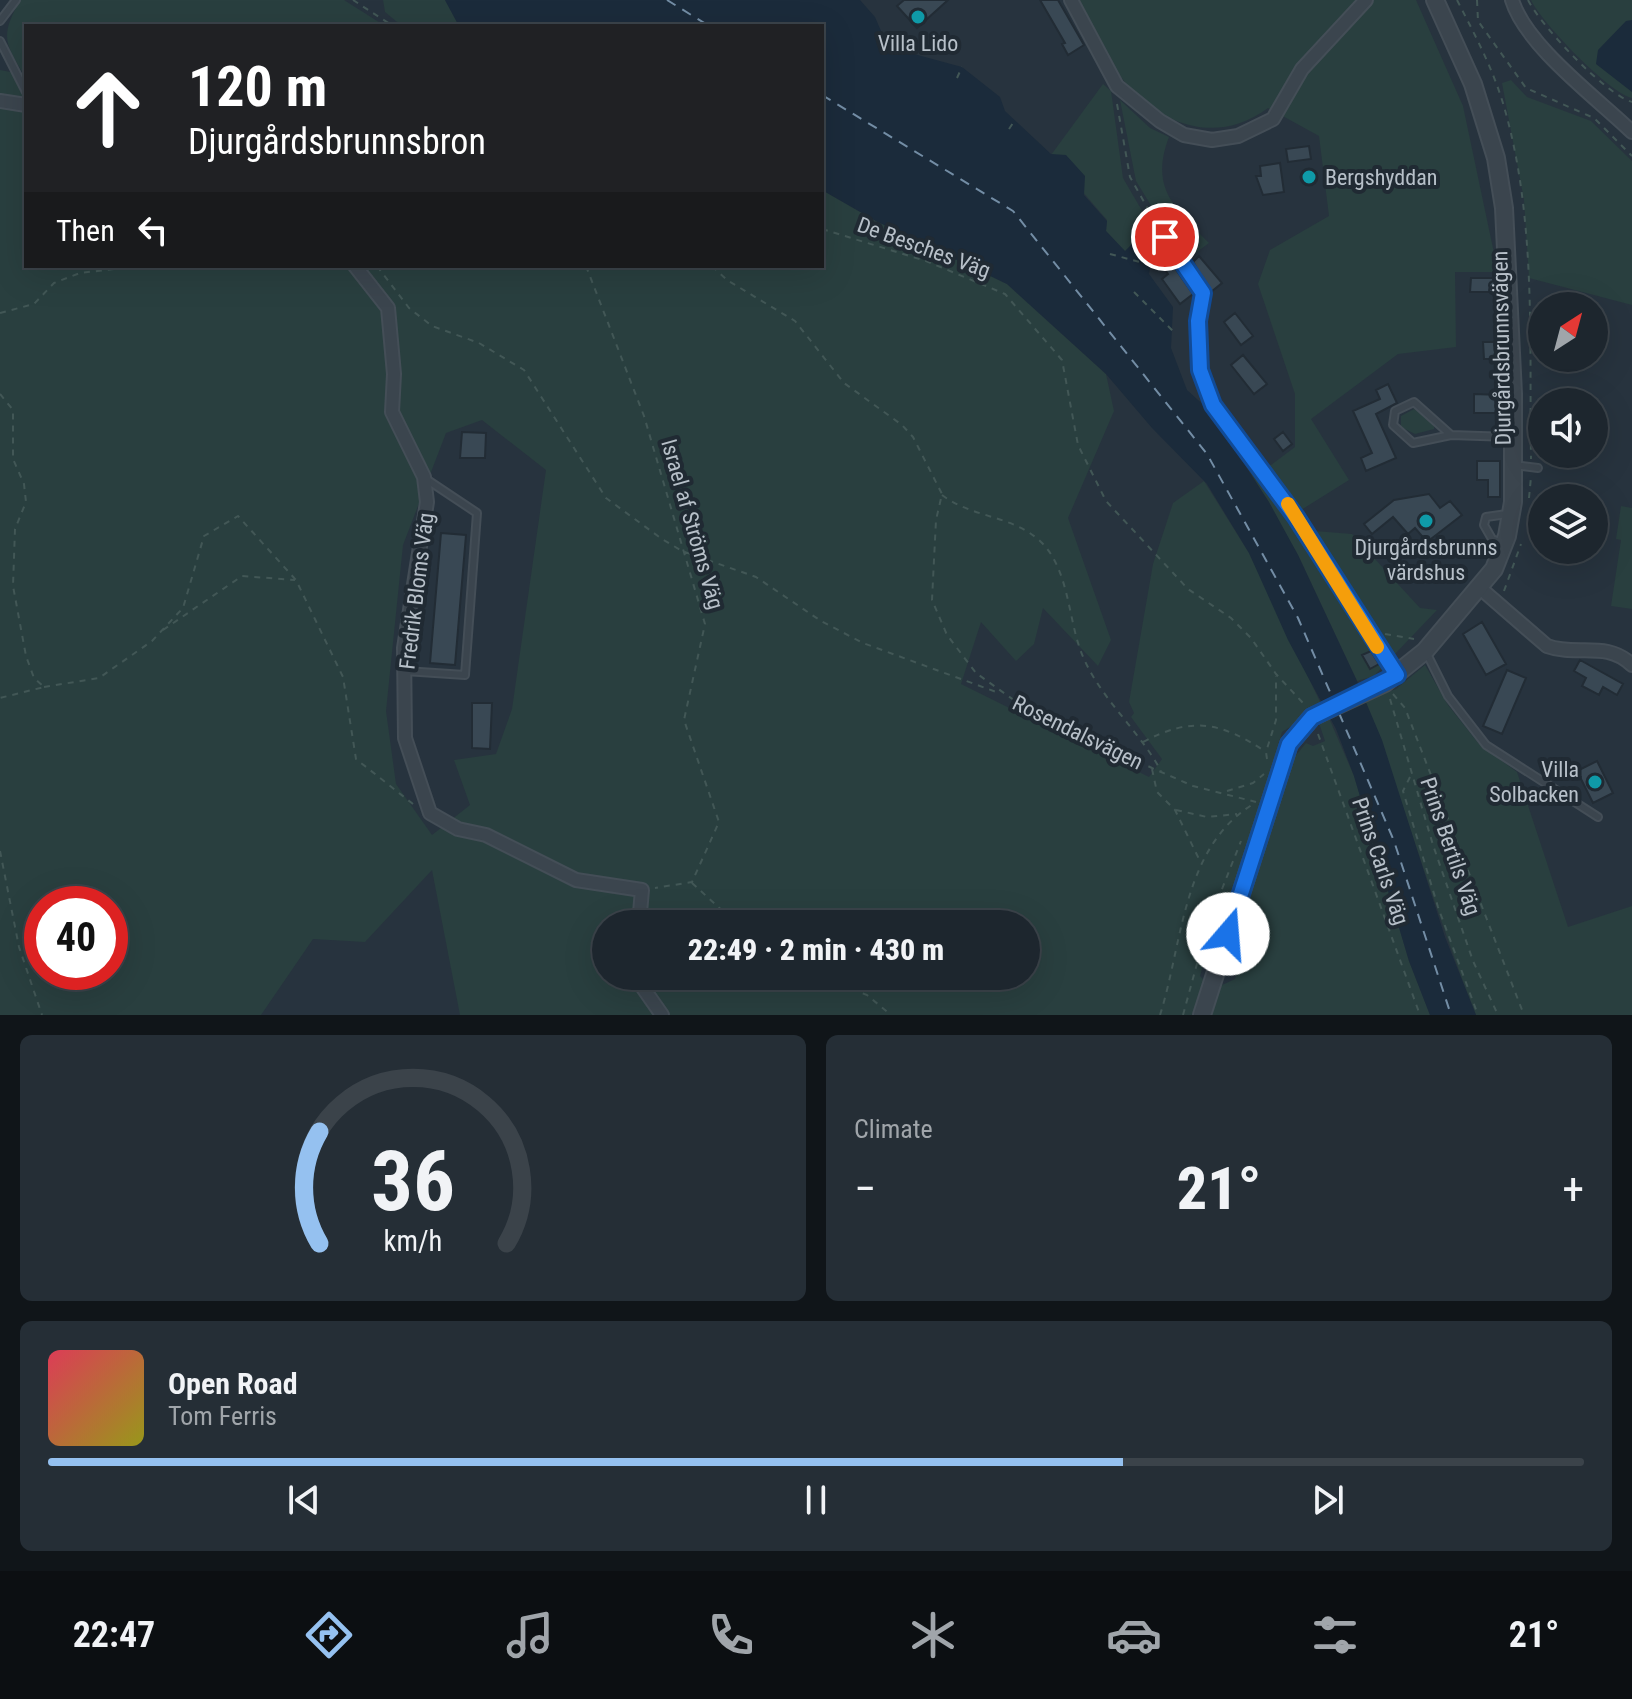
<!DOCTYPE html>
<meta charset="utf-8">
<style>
body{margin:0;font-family:"Roboto Condensed",sans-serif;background:#252e36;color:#f1f3f6;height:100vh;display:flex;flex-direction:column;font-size:30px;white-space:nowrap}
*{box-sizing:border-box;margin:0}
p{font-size:26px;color:#a0a5aa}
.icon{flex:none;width:44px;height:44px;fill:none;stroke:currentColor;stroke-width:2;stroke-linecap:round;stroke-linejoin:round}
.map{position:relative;height:1015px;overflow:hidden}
.sheet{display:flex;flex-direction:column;gap:20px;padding:20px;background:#101519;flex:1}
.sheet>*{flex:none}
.hud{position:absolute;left:24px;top:24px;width:800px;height:244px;border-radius:0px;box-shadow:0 8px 32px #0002,0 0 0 2px #3b434a;background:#202124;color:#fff;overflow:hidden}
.needle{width:52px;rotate:36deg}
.controls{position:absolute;left:1528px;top:292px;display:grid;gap:16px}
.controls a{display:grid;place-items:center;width:80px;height:80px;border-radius:50%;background:#1d262e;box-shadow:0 8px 32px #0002,0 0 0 2px #3b434a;font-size:40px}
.speed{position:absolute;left:24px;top:886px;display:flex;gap:16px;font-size:40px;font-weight:700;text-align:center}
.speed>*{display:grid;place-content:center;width:104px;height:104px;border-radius:50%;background:#1d262e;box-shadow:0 8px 32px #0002,0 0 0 2px #3b434a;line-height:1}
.speed .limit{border:12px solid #d22;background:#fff;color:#111}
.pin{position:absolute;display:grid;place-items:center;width:68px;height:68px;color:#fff;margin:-34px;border:4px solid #fff;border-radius:50%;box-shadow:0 2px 8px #0007}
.me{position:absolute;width:88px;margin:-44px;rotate:18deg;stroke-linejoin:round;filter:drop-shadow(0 0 6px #0008)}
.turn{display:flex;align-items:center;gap:28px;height:168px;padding:0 32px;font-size:36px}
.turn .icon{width:104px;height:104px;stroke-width:2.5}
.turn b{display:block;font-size:56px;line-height:68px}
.then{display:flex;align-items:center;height:76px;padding:0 32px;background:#0003;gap:16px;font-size:30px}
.big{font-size:60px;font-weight:800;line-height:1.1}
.sheet .tile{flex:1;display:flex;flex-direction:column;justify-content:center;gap:12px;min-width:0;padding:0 28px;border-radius:12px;background:#252e36}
.sheet .dial{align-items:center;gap:0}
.dial svg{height:208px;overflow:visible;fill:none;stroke:#3b434a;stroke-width:7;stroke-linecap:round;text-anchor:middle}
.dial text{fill:#f1f3f6;stroke:none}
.song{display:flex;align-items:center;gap:24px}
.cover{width:96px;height:96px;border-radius:12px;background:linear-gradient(135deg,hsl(350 70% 55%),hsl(60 70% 35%))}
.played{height:8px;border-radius:4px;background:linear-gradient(90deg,#95c1f0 70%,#3b434a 70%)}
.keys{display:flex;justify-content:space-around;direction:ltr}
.heat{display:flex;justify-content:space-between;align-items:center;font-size:44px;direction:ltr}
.sheet .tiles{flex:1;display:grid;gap:20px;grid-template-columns:1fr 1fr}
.tile:last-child{grid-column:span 2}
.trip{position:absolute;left:592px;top:910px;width:448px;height:80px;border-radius:40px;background:#1d262e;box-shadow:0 8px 32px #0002,0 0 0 2px #3b434a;font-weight:800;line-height:80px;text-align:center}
.dock{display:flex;height:128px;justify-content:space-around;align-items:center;background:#0c0f12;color:#a0a5aa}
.dock .icon{width:56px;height:56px}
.dock .on{color:#95c1f0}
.dock b{font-size:36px;color:#f1f3f6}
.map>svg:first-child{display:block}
.green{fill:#293f3f;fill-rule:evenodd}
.water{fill:#1b2b3b}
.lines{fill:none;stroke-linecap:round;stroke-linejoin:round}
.ferry{stroke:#738da5;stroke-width:2;stroke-dasharray:10 8;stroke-linecap:butt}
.building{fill:#394854;stroke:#222c35;stroke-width:2}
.service-casing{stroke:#444e57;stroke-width:10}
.minor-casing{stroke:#444e57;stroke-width:16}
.tertiary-casing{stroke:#444e57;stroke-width:20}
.path{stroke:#425756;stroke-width:2;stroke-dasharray:6 6;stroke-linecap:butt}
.service{stroke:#3b454e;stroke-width:6}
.minor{stroke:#3b454e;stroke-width:12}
.tertiary{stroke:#3b454e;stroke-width:16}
.route-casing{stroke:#114b97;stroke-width:20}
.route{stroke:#1a73e8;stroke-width:14}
.slow{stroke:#f59e0b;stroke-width:14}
.culture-dot{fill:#0f9aa8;stroke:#202a33;stroke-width:3}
.labels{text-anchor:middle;stroke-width:8;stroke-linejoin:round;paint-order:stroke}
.poi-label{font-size:22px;fill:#b7c0c9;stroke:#202a33}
.street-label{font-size:22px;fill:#b7c0c9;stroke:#202a33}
</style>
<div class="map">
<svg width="1632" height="1015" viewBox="0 0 1632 1015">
<rect width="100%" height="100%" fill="#27333e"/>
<path class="green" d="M20 0H344L385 26H26V78C4 42 0 37 20 0Z
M383 0H445L459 26H402L385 12Z
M1079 0H1416L1463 106 1498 272H1455L1456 347 1398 354 1311 419 1349 480 1301 510 1315 531 1352 534 1420 608 1437 610 1374 676 1357 681 1298 555 1245 463 1271 465 1295 447V394L1258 284 1270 250 1329 216 1319 136 1268 108C1221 143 1168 129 1129 87 1110 66 1094 25 1079 0Z
M1531 0H1632V98C1609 93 1541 22 1531 0Z
M0 70 16 73 26 81V266H822V190L876 221 1007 284 1106 374 1114 411 1068 518 1111 640 1098 666 1043 608 1034 644 1016 661 981 622 961 684 1149 777 1162 759 1131 717 1134 713 1129 702 1153 564 1173 503 1204 481 1249 553 1322 706 1282 732 1226 917 1213 930 1200 976 1205 981 1194 1015H460L432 870 365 942 313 939 261 1015H0ZM482 420 546 470 512 709 496 754 454 760 470 805 432 835 396 784 386 711 403 545 446 433ZM42 904H110V972H42ZM606 924H1026V976H606Z
M1511 80 1527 97 1591 121 1632 161V305L1529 278 1524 200 1502 83Z
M1103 84 1111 91 1123 178 1162 245 1147 256 1135 241 1125 252 1106 231 1107 220 1051 155Z
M1120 100 1150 128 1169 137C1149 189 1176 209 1209 243L1185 261 1136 181Z
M1414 409 1434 422V429L1415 434 1401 427V416Z
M1621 506 1632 508V609L1611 606 1621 540 1616 539Z
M1425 665 1448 705 1479 744 1517 772 1568 927 1632 906V1015H1476C1435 912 1405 805 1365 701L1396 689Z
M1329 718 1354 776 1409 961 1430 1015H1211L1220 986 1235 979 1247 943 1240 927 1288 765 1306 743 1313 746 1325 741 1319 723Z"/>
<path class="water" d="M445 0H860L875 17 881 31 899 50 962 67 1000 97 1005 111 1051 154 1066 155 1085 176 1084 195 1107 221 1106 231 1125 251 1135 241 1151 262 1149 274 1173 307 1171 348 1187 390 1208 409 1269 502 1298 555 1357 681 1382 740 1445 937 1476 1015H1430L1409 961 1354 776 1336 729 1288 640 1249 553 1207 484 1152 428 1106 374 1007 284 876 221 822 190V26H459Z
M1632 20V92L1596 64 1598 50 1626 21Z"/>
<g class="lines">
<path class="ferry" d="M667 0 709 26
M822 95 1013 211 1207 454 1298 618 1333 699
M1339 713 1394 841 1451 1015"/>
</g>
<path class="building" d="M904 0H948L917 28 897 6Z
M1040 0H1058L1084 45 1068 55 1062 44 1065 43Z
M1309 146 1311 159 1288 162 1286 149Z
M1280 163 1284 192 1263 195 1256 176H1261L1260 166Z
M1199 256 1222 283 1211 292 1193 262Z
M1168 258 1193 294 1180 304 1162 279 1168 274 1161 264Z
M1471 278H1496L1497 292H1470Z
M1235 313 1253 336 1241 345 1224 322Z
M1483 342H1497L1498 359H1484Z
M1243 355 1267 384 1254 394 1231 365Z
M1388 384 1397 403 1376 414 1396 458 1366 471 1361 458 1372 453 1353 411 1380 399 1376 390Z
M1474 394 1501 395V413H1474Z
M462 432 486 433 485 458H460Z
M1283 432 1292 444 1283 451 1274 439Z
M1477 461H1500V497H1488V480H1477Z
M1429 494 1440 508 1450 501 1462 515 1427 542 1415 528 1408 534 1393 517 1372 534 1364 524 1394 500Z
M441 533 466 535 455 665 430 663Z
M1482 622 1506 664 1486 675 1463 634Z
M1371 651 1379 664 1370 669 1362 655Z
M1580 660 1623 684 1617 695 1603 687 1599 695 1582 686 1586 678 1574 671Z
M1507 670 1526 678 1502 734 1483 726Z
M472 703H492L490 749 472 748Z
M1597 761 1613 793 1593 803 1577 771Z"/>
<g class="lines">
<g class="service-casing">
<path id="service" d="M0 21 16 0
M0 41 26 92
M1451 435 1413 443 1393 425 1395 411 1414 402 1451 435 1510 437
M1513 465 1538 468
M1501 543 1492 539 1484 525 1486 517 1507 514
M1426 652 1448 696 1486 745 1598 817
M405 671 465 675 477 513 426 479"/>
</g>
<g class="minor-casing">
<path id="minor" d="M1071 0 1117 86 1160 121 1184 135 1212 140 1238 136 1273 119 1302 69 1366 0
M1512 0C1526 46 1597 98 1632 132
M0 101 26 105
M1165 237 1203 293 1198 321 1200 370 1213 405 1296 517 1397 675
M355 266 388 308 394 374 392 412 424 477 427 502 404 648 405 738 430 813 458 829 486 835 576 880 642 890 639 924
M1480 588 1547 646C1577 657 1606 640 1632 665
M640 976 641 985 662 1015"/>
</g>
<g class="tertiary-casing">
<path id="tertiary" d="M1202 1015 1289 744 1312 717 1385 683 1425 651 1494 569 1507 536 1513 502V394L1504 208 1496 158 1473 84 1435 0"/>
</g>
<path class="path" d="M353 0 393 26
M1457 0C1474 33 1491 65 1502 100 1537 214 1529 341 1531 459
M1477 0 1478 21 1526 88 1594 118 1632 156
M1528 0C1541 26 1605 94 1632 102
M957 78 962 67
M1117 104 1130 177 1157 225
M1009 129 1015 120
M822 229 926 261 1005 294 1062 360 1078 445 1106 501 1188 589 1231 618 1251 638 1276 674 1303 703
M1110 254 1151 265
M377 266 409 308 432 326 479 343 524 370 606 498 662 539 682 551 756 577 821 621 863 643 999 693
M586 266 644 416 705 624 684 720 719 822 692 882 655 888
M712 266 727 280 795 321 844 383 902 425 913 437 942 494 936 520 932 600 947 635 976 673 1018 703 1152 768 1193 786 1256 802
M1134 292 1174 332
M0 313 34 304 54 283 80 273 141 266
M0 394 13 410V459L24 484 26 502 15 529 13 586 26 656 34 678 44 687 0 698
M942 495C972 518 1012 515 1040 541 1068 567 1068 615 1080 649 1096 695 1138 728 1161 771
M1529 498 1531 477
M1504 591 1521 544
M163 630 242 576 295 580
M1385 634 1414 639
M44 687 99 678 152 641 183 608 204 536 238 516 296 580 343 677 356 759 413 804
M1393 694 1405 708 1524 1015
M1390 699 1433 845 1473 961 1498 1015
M1318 734 1420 1015
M1143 742C1192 716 1221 722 1266 752
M1267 759 1266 752 1276 720V676
M1152 769 1157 792 1175 810 1200 861
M1410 777 1403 791 1438 907 1478 1015
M1227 791 1253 783 1264 774
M1176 810 1207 817 1237 814
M0 851 19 947 42 1015
M692 883 737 924
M818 976 867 995 891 1015
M1160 1015C1183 943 1182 846 1255 803
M1183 1015 1207 927 1241 841"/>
<use href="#service" class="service"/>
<use href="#minor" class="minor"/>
<use href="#tertiary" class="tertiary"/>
</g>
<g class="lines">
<g class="route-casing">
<path id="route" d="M1165 237 1203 293 1198 321 1200 370 1213 405 1296 517 1397 675 1312 717 1289 744 1228 934"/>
</g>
<use href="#route" class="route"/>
<path class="slow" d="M1288 504 1377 647"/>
</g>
<g class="culture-dot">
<circle cx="918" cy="17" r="8"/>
<circle cx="1309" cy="177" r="8"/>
<circle cx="1426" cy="521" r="8"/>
<circle cx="1595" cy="782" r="8"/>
</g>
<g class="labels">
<g class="poi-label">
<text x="918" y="51">Villa Lido</text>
<text x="1325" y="185" text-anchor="start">Bergshyddan</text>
<text x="1426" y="555">Djurgårdsbrunns<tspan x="1426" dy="25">värdshus</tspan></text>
<text x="1579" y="777" text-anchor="end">Villa<tspan x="1579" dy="25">Solbacken</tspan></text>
</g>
<g class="street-label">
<text transform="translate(924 247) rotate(20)" y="8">De Besches Väg</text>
<text transform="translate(1501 348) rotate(-91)" y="8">Djurgårdsbrunnsvägen</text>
<text transform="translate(693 524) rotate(74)" y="8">Israel af Ströms Väg</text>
<text transform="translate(416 591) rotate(-83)" y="8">Fredrik Bloms Väg</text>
<text transform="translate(1078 732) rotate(26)" y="8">Rosendalsvägen</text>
<text transform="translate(1451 846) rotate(71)" y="8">Prins Bertils Väg</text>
<text transform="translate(1381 861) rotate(71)" y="8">Prins Carls Väg</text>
</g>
</g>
</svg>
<div class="controls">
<a><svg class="needle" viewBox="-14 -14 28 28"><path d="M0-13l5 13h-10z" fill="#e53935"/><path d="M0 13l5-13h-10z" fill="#a0a5aa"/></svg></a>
<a><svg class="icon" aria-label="sound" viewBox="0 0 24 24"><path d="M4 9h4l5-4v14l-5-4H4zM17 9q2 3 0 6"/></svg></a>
<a><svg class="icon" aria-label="layers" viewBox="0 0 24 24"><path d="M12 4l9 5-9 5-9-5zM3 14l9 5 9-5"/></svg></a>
</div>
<div class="speed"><div class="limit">40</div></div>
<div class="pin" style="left:1165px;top:237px;background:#d93025"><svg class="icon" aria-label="arrive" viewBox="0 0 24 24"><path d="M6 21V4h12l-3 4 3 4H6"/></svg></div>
<svg class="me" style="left:1228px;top:934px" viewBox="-20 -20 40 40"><circle r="19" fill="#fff"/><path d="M0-13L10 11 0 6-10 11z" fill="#1a73e8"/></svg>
<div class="trip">22:49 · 2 min · 430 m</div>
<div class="hud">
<div class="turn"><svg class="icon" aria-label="ahead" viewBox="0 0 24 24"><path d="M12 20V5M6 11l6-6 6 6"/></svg><div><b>120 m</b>Djurgårdsbrunnsbron</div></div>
<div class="then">Then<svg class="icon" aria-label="left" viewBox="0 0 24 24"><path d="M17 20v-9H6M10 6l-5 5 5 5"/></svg></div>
</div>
</div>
<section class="sheet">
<div class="tiles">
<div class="tile dial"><svg viewBox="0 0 100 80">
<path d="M14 69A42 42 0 1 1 86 69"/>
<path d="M14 69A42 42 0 0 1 14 26" stroke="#95c1f0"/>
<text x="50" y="56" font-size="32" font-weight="700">36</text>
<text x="50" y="72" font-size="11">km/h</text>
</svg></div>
<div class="tile"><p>Climate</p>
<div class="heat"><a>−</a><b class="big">21°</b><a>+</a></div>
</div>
<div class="tile">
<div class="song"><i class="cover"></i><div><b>Open Road</b><p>Tom Ferris</p></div></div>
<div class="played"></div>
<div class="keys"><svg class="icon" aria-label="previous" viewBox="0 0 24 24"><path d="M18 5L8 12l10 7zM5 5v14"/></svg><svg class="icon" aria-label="pause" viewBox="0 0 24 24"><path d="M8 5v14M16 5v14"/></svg><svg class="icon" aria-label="next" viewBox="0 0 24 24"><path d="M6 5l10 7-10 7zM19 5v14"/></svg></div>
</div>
</div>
</section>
<nav class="dock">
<b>22:47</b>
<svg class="icon on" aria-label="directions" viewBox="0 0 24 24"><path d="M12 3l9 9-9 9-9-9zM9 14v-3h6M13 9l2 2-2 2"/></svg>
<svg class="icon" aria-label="music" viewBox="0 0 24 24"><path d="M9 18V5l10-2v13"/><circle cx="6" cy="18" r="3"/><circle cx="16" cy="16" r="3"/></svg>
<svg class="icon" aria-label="phone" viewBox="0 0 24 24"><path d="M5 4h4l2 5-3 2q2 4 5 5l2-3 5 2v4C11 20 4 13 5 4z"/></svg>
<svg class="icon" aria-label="climate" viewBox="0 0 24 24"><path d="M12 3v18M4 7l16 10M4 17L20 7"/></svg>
<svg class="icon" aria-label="car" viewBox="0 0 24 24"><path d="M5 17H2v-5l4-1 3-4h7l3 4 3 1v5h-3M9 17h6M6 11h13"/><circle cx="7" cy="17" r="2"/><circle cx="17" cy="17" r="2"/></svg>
<svg class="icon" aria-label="filters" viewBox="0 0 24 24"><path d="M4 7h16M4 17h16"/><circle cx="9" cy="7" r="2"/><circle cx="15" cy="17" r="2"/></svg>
<b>21°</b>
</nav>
